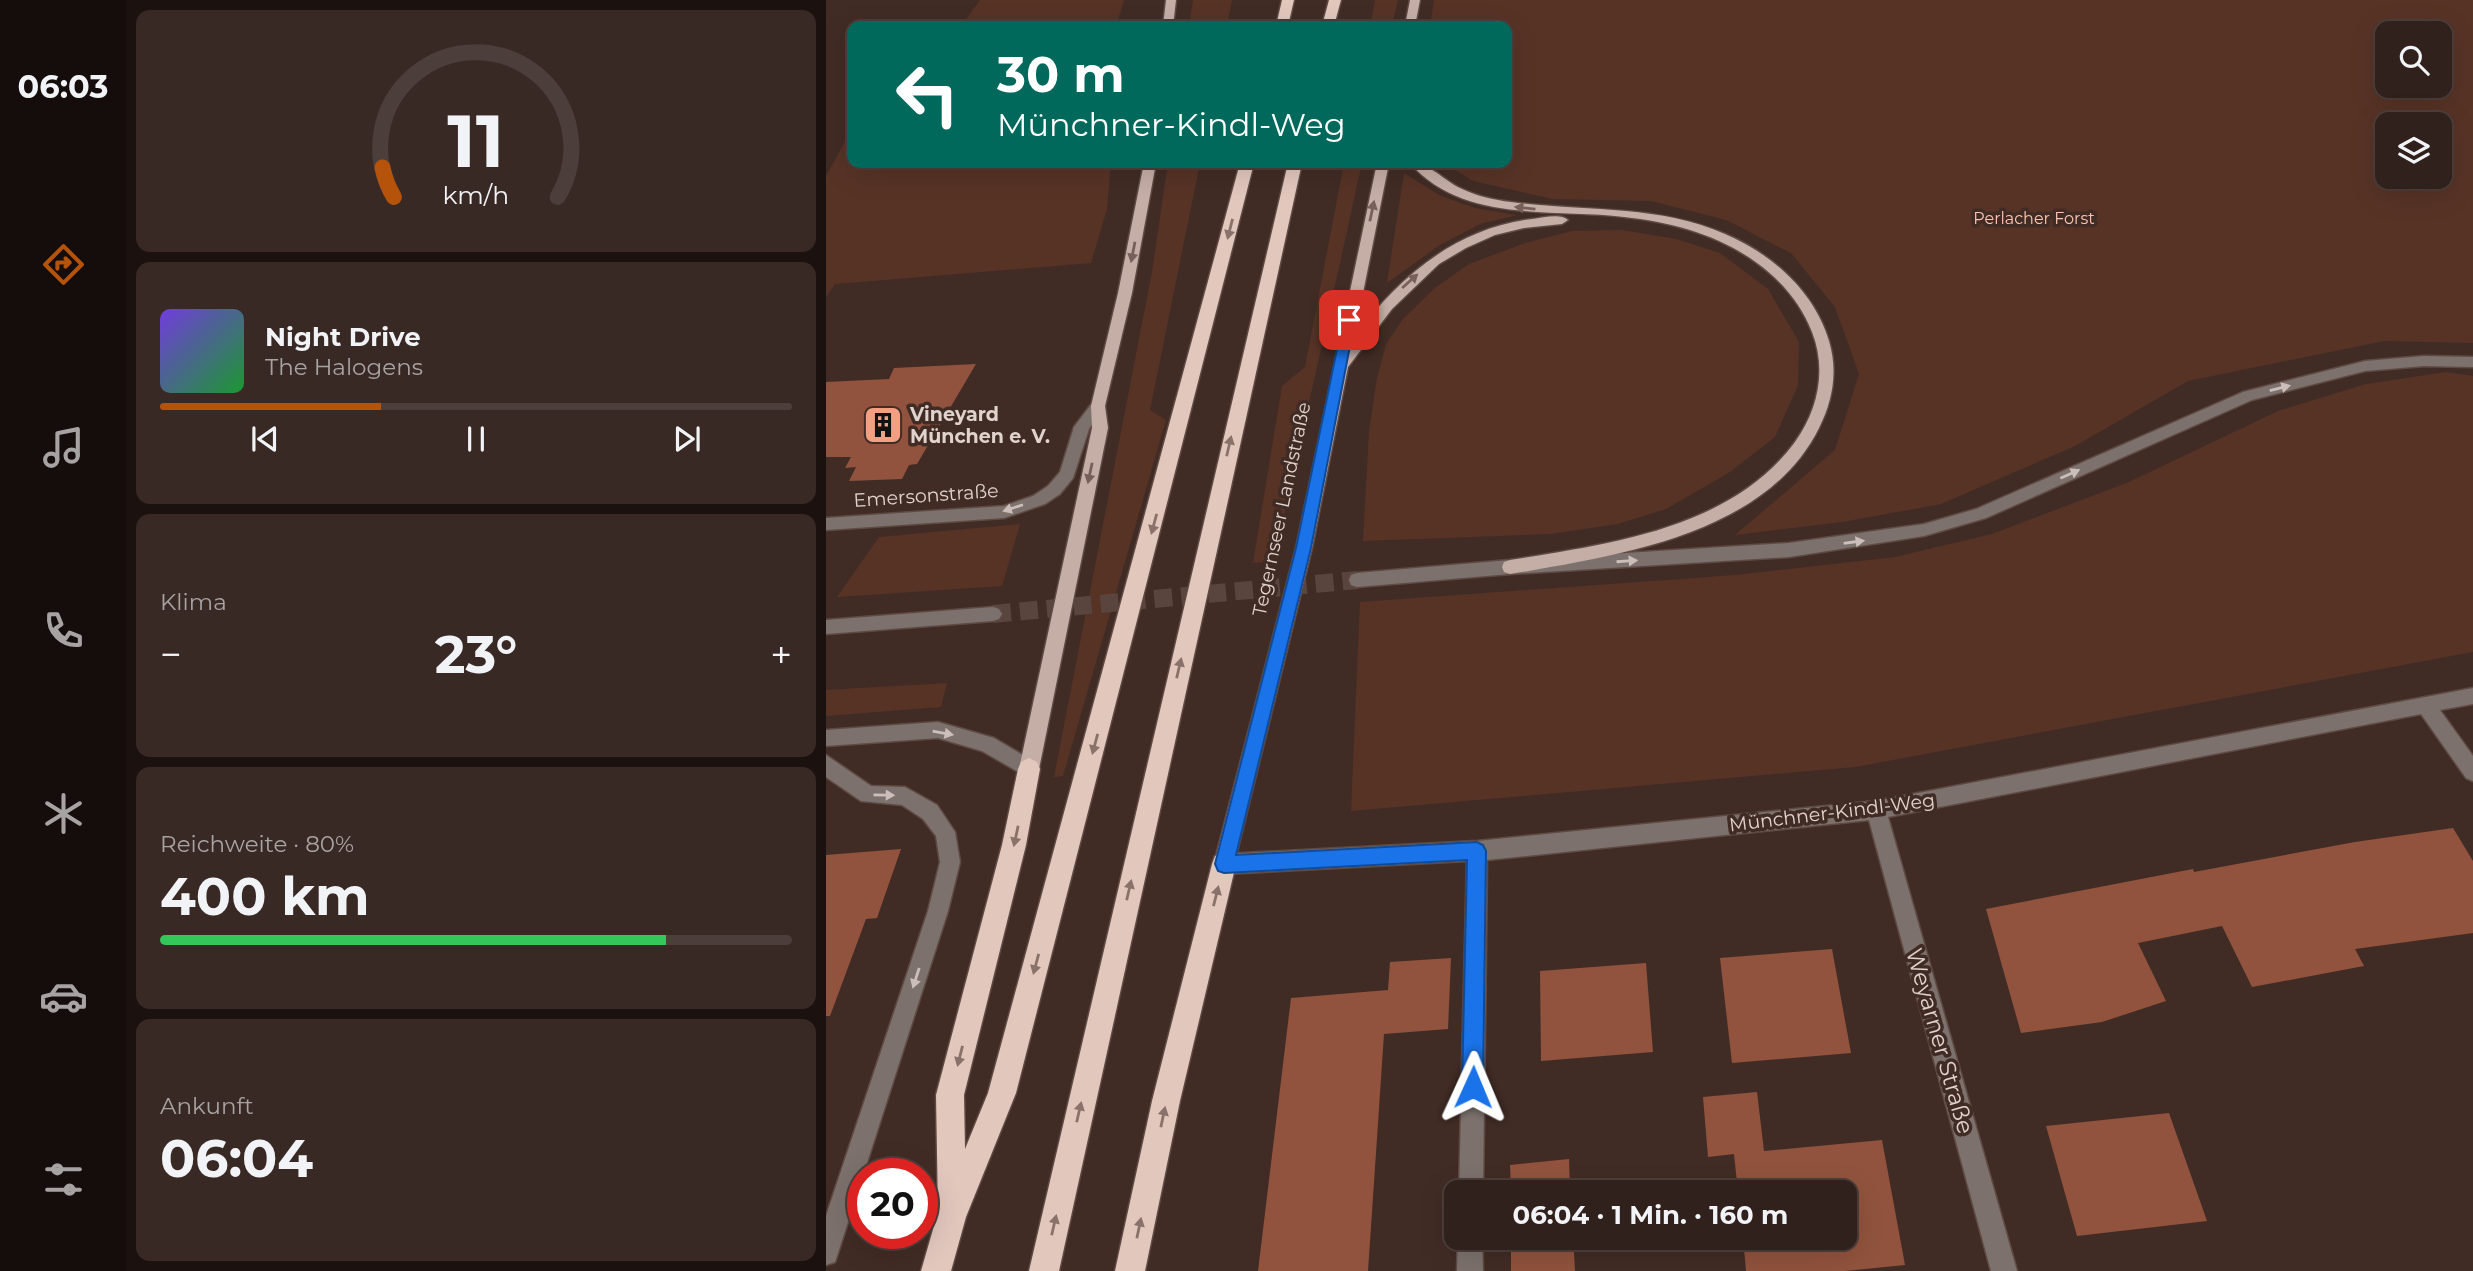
<!DOCTYPE html>
<html lang="de">
<meta charset="utf-8">
<style>
body{margin:0;font-family:Montserrat,sans-serif;background:#392925;color:#f1f3f6;height:100vh;display:flex;flex-direction:column;font-size:26px;white-space:nowrap}
*{box-sizing:border-box;margin:0}
p{font-size:23px;color:#a8a3a3}
.icon{flex:none;width:38px;height:38px;fill:none;stroke:currentColor;stroke-width:2;stroke-linecap:round;stroke-linejoin:round}
.map{position:relative;flex:1;overflow:hidden}
.sheet{display:flex;flex-direction:column;gap:10px;padding:10px;background:#1b120f;width:700px}
.sheet>*{flex:none}
.banner{position:absolute;left:21px;top:21px;width:665px;height:147px;border-radius:14px;box-shadow:0 7px 28px #0002,0 0 0 2px #4c3e3b;background:#00695c;color:#fff;overflow:hidden}
.buttons{position:absolute;left:1549px;top:21px;display:grid;gap:14px}
.buttons a{display:grid;place-items:center;width:77px;height:77px;border-radius:14px;background:#31211c;box-shadow:0 7px 28px #0002,0 0 0 2px #4c3e3b;font-size:35px}
.speed{position:absolute;left:21px;top:1158px;display:flex;gap:14px;font-size:35px;font-weight:700;text-align:center}
.speed>*{display:grid;place-content:center;width:91px;height:91px;border-radius:50%;background:#31211c;box-shadow:0 7px 28px #0002,0 0 0 2px #4c3e3b;line-height:1}
.speed .limit{border:10px solid #d22;background:#fff;color:#111}
.pin{position:absolute;display:grid;place-items:center;width:60px;height:60px;color:#fff;margin:-30px;border-radius:14px;box-shadow:0 4px 10px #0006}
.me{position:absolute;width:77px;margin:-38px;rotate:1deg;stroke-linejoin:round;filter:drop-shadow(0 0 5px #0008)}
.turn{display:flex;align-items:center;gap:24px;height:147px;padding:0 35px;font-size:32px}
.turn .icon{width:91px;height:91px;stroke-width:2.5}
.turn b{display:block;font-size:49px;line-height:60px}
.big{font-size:52px;font-weight:700;line-height:1.1}
.sheet .card{flex:1;display:flex;flex-direction:column;justify-content:center;gap:10px;min-width:0;padding:0 24px;border-radius:14px;background:#392925}
.sheet .dial{align-items:center;gap:0}
.dial svg{height:182px;overflow:visible;fill:none;stroke:#4c3e3b;stroke-width:7;stroke-linecap:round;text-anchor:middle}
.dial text{fill:#f1f3f6;stroke:none}
.song{display:flex;align-items:center;gap:21px}
.cover{width:84px;height:84px;border-radius:10px;background:linear-gradient(135deg,hsl(260 70% 55%),hsl(130 70% 35%))}
.played{height:7px;border-radius:4px;background:linear-gradient(90deg,#b45309 35%,#4c3e3b 35%)}
.keys{display:flex;justify-content:space-around;direction:ltr}
.heat{display:flex;justify-content:space-between;align-items:center;font-size:38px;direction:ltr}
.charge{height:10px;border-radius:5px;background:linear-gradient(90deg,#34c759 80%,#4c3e3b 0)}
.trip{position:absolute;left:618px;top:1180px;width:413px;height:70px;border-radius:14px;background:#31211c;box-shadow:0 7px 28px #0002,0 0 0 2px #4c3e3b;font-weight:700;line-height:70px;text-align:center}
main{display:flex;flex:1;min-height:0}
.tabs{display:flex;flex-direction:column;width:126px;justify-content:space-around;align-items:center;background:#140d0b;color:#a8a3a3}
.tabs .icon{width:49px;height:49px}
.tabs .selected{color:#b45309}
.tabs b{font-size:32px;color:#f1f3f6}
.map>svg:first-child{display:block}
.green{fill:#573326;fill-rule:evenodd}
.building{fill:#91533d}
.lines{fill:none;stroke-linecap:round;stroke-linejoin:round}
.minor-tunnel{stroke:#59453e;stroke-width:18;stroke-dasharray:18 9;stroke-linecap:butt}
.minor-casing{stroke:#5e4a43;stroke-width:3}
.major-casing{stroke:#5e4a43;stroke-width:3}
.highway-casing{stroke:#5e4a43;stroke-width:3}
.minor{fill:#7c716d;fill-rule:evenodd}
.major{fill:#c5aea6;fill-rule:evenodd}
.highway{fill:#e2c7bd;fill-rule:evenodd}
.oneway{fill:#766059}
.oneway2{fill:#897269}
.oneway3{fill:#ccbfba}
.route{fill:#1a73e8;stroke:#114b97;stroke-width:2}
.labels{text-anchor:middle;stroke-width:7;stroke-linejoin:round;paint-order:stroke}
.far-park-label{font-size:16px;fill:#fcc3af;stroke:#412c25}
.poi-label{font-size:19px;font-weight:bold;fill:#e0d2cd;stroke:#412c25;text-anchor:start}
.street-label{font-size:19px;fill:#e0d2cd;stroke:#412c25}
.near-street-label{font-size:23px;fill:#e0d2cd;stroke:#412c25}
</style>
<main>
<nav class="tabs">
<b>06:03</b>
<svg class="icon selected" aria-label="directions" viewBox="0 0 24 24"><path d="M12 3l9 9-9 9-9-9zM9 14v-3h6M13 9l2 2-2 2"/></svg>
<svg class="icon" aria-label="music" viewBox="0 0 24 24"><path d="M9 18V5l10-2v13"/><circle cx="6" cy="18" r="3"/><circle cx="16" cy="16" r="3"/></svg>
<svg class="icon" aria-label="phone" viewBox="0 0 24 24"><path d="M5 4h4l2 5-3 2q2 4 5 5l2-3 5 2v4C11 20 4 13 5 4z"/></svg>
<svg class="icon" aria-label="climate" viewBox="0 0 24 24"><path d="M12 3v18M4 7l16 10M4 17L20 7"/></svg>
<svg class="icon" aria-label="car" viewBox="0 0 24 24"><path d="M5 17H2v-5l4-1 3-4h7l3 4 3 1v5h-3M9 17h6M6 11h13"/><circle cx="7" cy="17" r="2"/><circle cx="17" cy="17" r="2"/></svg>
<svg class="icon" aria-label="filters" viewBox="0 0 24 24"><path d="M4 7h16M4 17h16"/><circle cx="9" cy="7" r="2"/><circle cx="15" cy="17" r="2"/></svg>
</nav>
<section class="sheet">
<div class="card dial"><svg viewBox="0 0 100 80">
<path d="M14 69A42 42 0 1 1 86 69"/>
<path d="M14 69A42 42 0 0 1 9 56" stroke="#b45309"/>
<text x="50" y="56" font-size="32" font-weight="700">11</text>
<text x="50" y="72" font-size="11">km/h</text>
</svg></div>
<div class="card">
<div class="song"><i class="cover"></i><div><b>Night Drive</b><p>The Halogens</p></div></div>
<div class="played"></div>
<div class="keys"><svg class="icon" aria-label="previous" viewBox="0 0 24 24"><path d="M18 5L8 12l10 7zM5 5v14"/></svg><svg class="icon" aria-label="pause" viewBox="0 0 24 24"><path d="M8 5v14M16 5v14"/></svg><svg class="icon" aria-label="next" viewBox="0 0 24 24"><path d="M6 5l10 7-10 7zM19 5v14"/></svg></div>
</div>
<div class="card"><p>Klima</p>
<div class="heat"><a>−</a><b class="big">23°</b><a>+</a></div>
</div>
<div class="card"><p>Reichweite · 80%</p><b class="big">400 km</b><div class="charge"></div></div>
<div class="card"><p>Ankunft</p><b class="big">06:04</b></div>
</section>
<div class="map">
<svg width="1647" height="1271" viewBox="0 0 1647 1271">
<rect width="100%" height="100%" fill="#412c25"/>
<path class="green" d="M154 0H298L290 26H135Z
M367 0H406L401 26H363Z
M549 0H572L566 26H544Z
M608 0H1647V343L1558 341 1362 381 1249 446 1115 504 1016 522 909 535 1009 450 1033 374 1009 307 965 253 900 220 825 201 726 199 647 181 618 163H681V26H604ZM1561 33H1614V86H1561ZM1561 124H1614V177H1561Z
M26 129V163H285L281 209 265 263 9 284 0 297V176Z
M342 163H374L324 410 340 420 237 776 228 777 326 272Z
M518 163H536L448 561 427 563 456 386 479 367Z
M578 173 615 196 649 208 691 215 654 224 614 245 561 283Z
M796 230 850 239 894 253 942 289 973 342 972 385 949 437 904 472 840 509 792 524 724 534 537 541 543 431 551 378 560 344 577 319 609 288 643 264 699 243 746 231Z
M1620 372 1647 376V652L1029 767 525 811 534 602 909 575 1069 557 1166 534 1303 482 1452 411 1540 384Z
M194 524 176 586 11 597 53 537Z
M121 683 115 707 0 716V690Z"/>
<path class="building" d="M150 364 91 464 83 465 76 479 23 481 30 467 19 468 25 457H0V382L63 379 68 368Z
M1627 828 1647 861V933L1529 949 1538 966 1426 987 1396 926 1312 943 1340 1001 1276 1022 1195 1033 1160 909 1367 869 1368 872 1529 842Z
M75 849 51 918 40 919 4 1016H0V855Z
M1006 949 1025 1053 906 1063 894 958Z
M625 958 622 1029 558 1034 542 1271H432L465 998 562 990 564 962Z
M820 963 827 1052 715 1061 714 971Z
M931 1092 938 1151 1056 1140 1079 1265 1019 1271H920L917 1237H1018V1192H912L908 1154 882 1157 877 1097Z
M1343 1113 1381 1221 1251 1236 1220 1126Z
M743 1159 744 1192H685L684 1165Z
M685 1237H747L749 1271H685Z"/>
<g class="lines">
<path class="minor-tunnel" d="M167 614 531 580"/>
<g class="minor-casing">
<path id="minor" d="M1598 356 1647 357V367L1598 366 1539 371 1426 400 1160 518 1098 536 963 557 684 574 531 587 525 585 523 580 525 575 531 573 684 560 963 543 1098 524 1150 509 1417 392 1539 361Z
M272 401 279 406 263 429 247 478 234 494 219 504 178 518 0 530V518L178 506 207 496 222 486 234 472 248 427 267 402Z
M167 607 173 609 176 614 173 619 167 621 0 634V620Z
M1647 688V704L1614 710 1647 756V781L1640 778 1595 714 1062 817 1191 1271H1165L1043 820 661 860 657 1192H633L641 861 398 874 391 871 388 864 391 857 398 854 651 841 1050 801Z
M112 722 168 738 210 763 213 769 210 775 203 778 156 751 112 738 0 746V730Z
M0 755 45 786 79 787 111 805 129 832 134 862 122 911 12 1253 9 1262 0 1265V1216L102 911 114 862 110 836 97 819 76 805 35 801 0 777Z
M632 1237H656L657 1271H631Z"/>
</g>
<g class="major-casing">
<path id="major" d="M340 0H350L347 26H337Z
M584 0H594L589 26H579Z
M318 163H330L306 293 279 406 282 428 213 769 210 775 203 778 196 775 193 769 266 428 265 406 292 293Z
M551 163H563L528 338C571 278 630 228 706 219 717 218 734 213 742 220L736 224 698 228 669 235 640 248 613 264 566 309 522 367 486 548 408 864 405 871 398 874 391 871 388 864 470 548Z
M584 163C603 162 617 180 634 188 650 196 668 200 685 202 758 212 830 204 899 234 946 254 988 291 1003 341 1012 371 1007 400 993 428 940 535 790 556 684 574L678 572 676 567 678 562 684 560C783 544 905 529 969 442 992 410 1001 370 986 332 975 304 956 281 931 263 893 235 846 222 798 217 727 208 637 224 584 163Z"/>
</g>
<g class="highway-casing">
<path id="highway" d="M456 0H468L462 26H450Z
M503 0H515L508 26H496Z
M414 163H428L190 1093 140 1217 125 1271H95L112 1212 110 1095 176 845 192 769 195 762 203 758 211 762 214 769 200 845 138 1095 139 1149 162 1093Z
M462 163H476L233 1271H203Z
M398 852 407 856 410 864 354 1101 319 1271H289L326 1101 386 864 389 856Z"/>
</g>
<use href="#minor" class="minor"/>
<use href="#major" class="major"/>
<use href="#highway" class="highway"/>
</g>
<defs><path id="oneway-solid" d="M-6-.8H1V-3.2L6.5 0L1 3.2V.8H-6Z" transform="scale(1.75)"/></defs>
<g class="oneway">
<use href="#oneway-solid" transform="translate(699 208) rotate(-174)"/>
<use href="#oneway-solid" transform="translate(546 211) rotate(-78)"/>
<use href="#oneway-solid" transform="translate(307 252) rotate(101)"/>
<use href="#oneway-solid" transform="translate(584 281) rotate(-42)"/>
<use href="#oneway-solid" transform="translate(264 473) rotate(102)"/>
</g>
<g class="oneway2">
<use href="#oneway-solid" transform="translate(404 229) rotate(104)"/>
<use href="#oneway-solid" transform="translate(403 446) rotate(-77)"/>
<use href="#oneway-solid" transform="translate(328 524) rotate(105)"/>
<use href="#oneway-solid" transform="translate(353 668) rotate(-77)"/>
<use href="#oneway-solid" transform="translate(269 744) rotate(105)"/>
<use href="#oneway-solid" transform="translate(190 836) rotate(102)"/>
<use href="#oneway-solid" transform="translate(303 890) rotate(-77)"/>
<use href="#oneway-solid" transform="translate(390 896) rotate(-76)"/>
<use href="#oneway-solid" transform="translate(210 964) rotate(105)"/>
<use href="#oneway-solid" transform="translate(134 1056) rotate(104)"/>
<use href="#oneway-solid" transform="translate(253 1112) rotate(-77)"/>
<use href="#oneway-solid" transform="translate(337 1117) rotate(-78)"/>
<use href="#oneway-solid" transform="translate(228 1225) rotate(-77)"/>
<use href="#oneway-solid" transform="translate(313 1228) rotate(-78)"/>
</g>
<g class="oneway3">
<use href="#oneway-solid" transform="translate(1454 388) rotate(-14)"/>
<use href="#oneway-solid" transform="translate(1244 474) rotate(-24)"/>
<use href="#oneway-solid" transform="translate(187 508) rotate(162)"/>
<use href="#oneway-solid" transform="translate(1028 542) rotate(-8)"/>
<use href="#oneway-solid" transform="translate(801 561) rotate(-4)"/>
<use href="#oneway-solid" transform="translate(117 733) rotate(10)"/>
<use href="#oneway-solid" transform="translate(58 795) rotate(1)"/>
<use href="#oneway-solid" transform="translate(90 978) rotate(108)"/>
</g>
<path class="route" d="M523 316 529 320 485 548 410 855 651 842 657 845 660 851 657 1087 654 1094 647 1097 639 1094 636 1087 641 860 398 873 392 871 389 864 470 548 517 320Z"/>
<defs>
<g id="building-square" transform="scale(2.0125)"><rect x="-9" y="-9" width="18" height="18" rx="4" fill="#f3a082" stroke="#412c25"/><path d="M-4-6H4V6H1V3H-1V6H-4ZM-2.5-4.3h1.7v1.8h-1.7ZM.8-4.3h1.7v1.8H.8ZM-2.5-1h1.7V.8h-1.7ZM.8-1h1.7V.8H.8Z" fill="#111"/></g>
</defs>
<g fill-rule="evenodd">
<use href="#building-square" x="57" y="425"/>
</g>
<g class="labels">
<g class="far-park-label">
<text x="1208" y="224">Perlacher Forst</text>
</g>
<g class="poi-label">
<text x="84" y="421">Vineyard<tspan x="84" dy="22">München e. V.</tspan></text>
</g>
<g class="street-label">
<text transform="translate(100 495) rotate(-4)" y="7">Emersonstraße</text>
<text transform="translate(455 509) rotate(-78)" y="7">Tegernseer Landstraße</text>
<text transform="translate(1006 812) rotate(-7)" y="7">Münchner-Kindl-Weg</text>
</g>
<g class="near-street-label">
<text transform="translate(1114 1041) rotate(74)" y="8">Weyarner Straße</text>
</g>
</g>
</svg>
<div class="buttons">
<a><svg class="icon" aria-label="search" viewBox="0 0 24 24"><circle cx="10" cy="10" r="6"/><path d="M15 15l6 6"/></svg></a>
<a><svg class="icon" aria-label="layers" viewBox="0 0 24 24"><path d="M12 4l9 5-9 5-9-5zM3 14l9 5 9-5"/></svg></a>
</div>
<div class="speed"><div class="limit">20</div></div>
<div class="pin" style="left:523px;top:320px;background:#d93025"><svg class="icon" aria-label="arrive" viewBox="0 0 24 24"><path d="M6 21V4h12l-3 4 3 4H6"/></svg></div>
<svg class="me" style="left:647px;top:1087px" viewBox="-20 -20 40 40"><path d="M0-17L14 15 0 8-14 15z" fill="#1a73e8" stroke="#fff" stroke-width="4"/></svg>
<div class="trip">06:04 · 1 Min. · 160 m</div>
<div class="banner">
<div class="turn"><svg class="icon" aria-label="left" viewBox="0 0 24 24"><path d="M17 20v-9H6M10 6l-5 5 5 5"/></svg><div><b>30 m</b>Münchner-Kindl-Weg</div></div>
</div>
</div>
</main>
